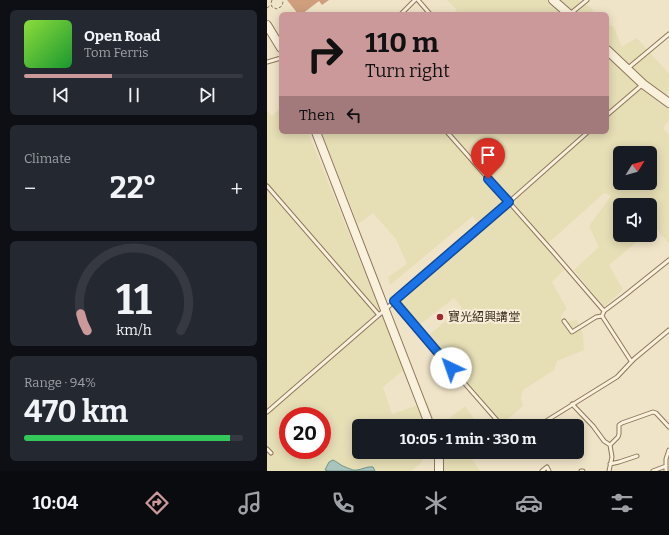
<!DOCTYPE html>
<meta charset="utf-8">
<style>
body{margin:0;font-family:Bitter,"Noto Sans TC",serif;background:#242831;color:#f1f3f6;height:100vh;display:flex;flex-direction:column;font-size:15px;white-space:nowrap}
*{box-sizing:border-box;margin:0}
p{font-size:13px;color:#9ea1a6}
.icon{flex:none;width:22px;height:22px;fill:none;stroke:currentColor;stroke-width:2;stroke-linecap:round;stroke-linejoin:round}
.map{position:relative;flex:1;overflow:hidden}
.details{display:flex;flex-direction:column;gap:10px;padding:10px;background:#0d0f14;width:267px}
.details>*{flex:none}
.top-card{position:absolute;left:12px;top:12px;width:330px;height:122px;border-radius:6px;box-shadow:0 2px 10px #0003;background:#cc999b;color:#111;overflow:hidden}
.needle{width:26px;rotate:53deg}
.fabs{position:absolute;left:346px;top:146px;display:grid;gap:8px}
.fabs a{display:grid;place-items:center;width:44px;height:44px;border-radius:6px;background:#171b24;box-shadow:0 2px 10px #0003;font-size:20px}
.speed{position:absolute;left:12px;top:407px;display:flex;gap:8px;font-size:20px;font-weight:700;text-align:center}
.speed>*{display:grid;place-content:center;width:52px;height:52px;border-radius:50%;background:#171b24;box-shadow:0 2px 10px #0003;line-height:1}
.speed .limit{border:6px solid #d22;background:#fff;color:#111}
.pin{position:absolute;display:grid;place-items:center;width:34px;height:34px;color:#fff;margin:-41px -17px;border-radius:50% 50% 50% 0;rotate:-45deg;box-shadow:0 0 4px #0007}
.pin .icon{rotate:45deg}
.me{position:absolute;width:44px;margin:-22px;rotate:318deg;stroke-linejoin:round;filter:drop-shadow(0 0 3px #0008)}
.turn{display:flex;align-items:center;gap:14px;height:84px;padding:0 20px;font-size:18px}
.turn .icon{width:52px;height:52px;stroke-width:2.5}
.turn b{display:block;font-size:28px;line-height:34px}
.then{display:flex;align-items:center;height:38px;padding:0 20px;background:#0003;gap:8px;font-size:15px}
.big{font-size:30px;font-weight:700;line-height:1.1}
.details .tile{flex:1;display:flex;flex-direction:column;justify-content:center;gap:6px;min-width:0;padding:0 14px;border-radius:6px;background:#242831}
.details .dial{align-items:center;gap:0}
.dial svg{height:104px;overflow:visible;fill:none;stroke:#363941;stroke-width:7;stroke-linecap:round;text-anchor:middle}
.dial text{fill:#f1f3f6;stroke:none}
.song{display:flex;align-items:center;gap:12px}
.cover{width:48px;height:48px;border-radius:6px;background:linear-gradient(135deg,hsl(90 70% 55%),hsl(130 70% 35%))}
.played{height:4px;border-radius:2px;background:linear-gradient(90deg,#cc999b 40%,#363941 40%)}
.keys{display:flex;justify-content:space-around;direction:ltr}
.heat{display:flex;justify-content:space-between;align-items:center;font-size:22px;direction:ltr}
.charge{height:6px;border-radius:3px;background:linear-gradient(90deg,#34c759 94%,#363941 0)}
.trip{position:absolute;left:85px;top:419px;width:232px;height:40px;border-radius:6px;background:#171b24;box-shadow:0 2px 10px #0003;font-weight:700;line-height:40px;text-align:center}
.tab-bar{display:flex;height:64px;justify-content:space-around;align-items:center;background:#090b0e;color:#9ea1a6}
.tab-bar .icon{width:28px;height:28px}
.tab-bar .on{color:#cc999b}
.tab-bar b{font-size:18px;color:#f1f3f6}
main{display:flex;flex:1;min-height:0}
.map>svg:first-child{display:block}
.farmland{fill:#e6deb5;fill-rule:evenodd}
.water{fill:#a9c4bc;stroke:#6f938a}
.building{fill:#cf9f7d}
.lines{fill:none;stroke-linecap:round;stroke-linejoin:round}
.service-casing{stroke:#8d765c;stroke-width:5}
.tertiary-casing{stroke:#8d765c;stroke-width:10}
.path{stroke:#8d765c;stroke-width:1;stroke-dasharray:3 2;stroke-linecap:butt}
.service{stroke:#faf1dc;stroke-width:3}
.tertiary{stroke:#faf1dc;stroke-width:8}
.route-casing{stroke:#114b97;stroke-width:10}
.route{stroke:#1a73e8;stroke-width:7}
.poi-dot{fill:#9e2a2b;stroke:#f7eed8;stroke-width:1.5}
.labels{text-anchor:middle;stroke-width:4;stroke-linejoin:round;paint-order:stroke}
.poi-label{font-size:12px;fill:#3d2e20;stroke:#f7eed8;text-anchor:start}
</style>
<main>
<section class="details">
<div class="tile">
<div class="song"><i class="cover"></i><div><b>Open Road</b><p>Tom Ferris</p></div></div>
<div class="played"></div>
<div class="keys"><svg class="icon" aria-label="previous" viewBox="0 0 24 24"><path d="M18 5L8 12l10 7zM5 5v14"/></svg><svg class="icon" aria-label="pause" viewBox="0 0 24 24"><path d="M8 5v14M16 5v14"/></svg><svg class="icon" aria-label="next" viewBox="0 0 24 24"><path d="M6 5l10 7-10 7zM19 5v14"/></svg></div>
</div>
<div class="tile"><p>Climate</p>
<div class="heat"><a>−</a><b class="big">22°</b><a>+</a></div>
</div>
<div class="tile dial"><svg viewBox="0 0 100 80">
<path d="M14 69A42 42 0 1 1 86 69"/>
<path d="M14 69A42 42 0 0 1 9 56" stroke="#cc999b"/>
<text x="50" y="56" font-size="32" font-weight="700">11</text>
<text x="50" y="72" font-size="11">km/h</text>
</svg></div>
<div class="tile"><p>Range · 94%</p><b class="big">470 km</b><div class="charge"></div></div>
</section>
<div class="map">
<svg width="402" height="471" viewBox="0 0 402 471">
<rect width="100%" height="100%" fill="#f0e4c8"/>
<path class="farmland" d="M180 0H311L324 8 328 14H186L190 10Z
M340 24 347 27 355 47 359 44 370 38 402 74V90L397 98 402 101V119L396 128 402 135V244L388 227 383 230V205H353V235H378L342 265 356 290 337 307 307 270 332 247 322 226 344 196 337 193 278 246 297 270 285 282 300 309 294 315 295 322 310 320 316 334 317 350 290 361 287 370 256 390 254 397 256 406 235 424 159 337 195 308 187 298 151 326 133 303 215 230 206 216 123 285 121 277 140 264 129 239 106 213 91 224 54 132H340ZM353 153H383V183H353Z
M14 107V132H41L115 316 138 369 116 387 125 414 160 402 170 426H92V452H203V456L213 471H172L166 453 159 455 153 464 146 470 142 471H0V111L5 116ZM21 416H55V450H21Z
M198 406 212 426H173Z"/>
<path class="water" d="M66 460C70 462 71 463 74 465 75 466 86 470 86 470 93 471 99 466 106 467L108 471H61L58 470 62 462Z"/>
<path class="building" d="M20 0H62L55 5 52 1 35 14H31Z"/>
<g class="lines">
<g class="service-casing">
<path id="service" d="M151 0 163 14
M134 14 148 0
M303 14 320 0
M0 62 14 58
M360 69 402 34
M340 115 375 85
M180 132 287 253 337 311
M0 186 112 315
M127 301 164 345 235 426
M297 321 305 332 329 317 335 316
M364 361 335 316 337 311 357 296 402 260
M305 404 326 426 337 441 343 445 345 457 342 471
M0 412 242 202 321 132
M271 426 350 377 367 359 402 330
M343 445 351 437 352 434V425L355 423 386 412 389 413 402 427
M0 449 4 453
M343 464 352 462 370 456
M275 471 280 467 282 471
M314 471H316
M386 471 399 466
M399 471V459L402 450"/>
</g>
<g class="tertiary-casing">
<path id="tertiary" d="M286 0 302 14
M0 25 14 48
M340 50 376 84 402 103
M49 132 163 426
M172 452V471"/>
</g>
<path class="path" d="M5 0 4 3 5 7 10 9 15 6 16 2 15 0
M0 8 4 5"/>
<use href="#service" class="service"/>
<use href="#tertiary" class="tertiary"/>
</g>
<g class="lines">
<g class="route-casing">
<path id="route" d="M184 368 127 301 242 202 221 179"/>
</g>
<use href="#route" class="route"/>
</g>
<circle class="poi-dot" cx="173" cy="317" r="4"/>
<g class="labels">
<g class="poi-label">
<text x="181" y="321">寶光紹興講堂</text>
</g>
</g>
</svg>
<div class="fabs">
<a><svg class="needle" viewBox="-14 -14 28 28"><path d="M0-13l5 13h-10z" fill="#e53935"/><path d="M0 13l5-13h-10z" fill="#9ea1a6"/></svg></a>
<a><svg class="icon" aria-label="sound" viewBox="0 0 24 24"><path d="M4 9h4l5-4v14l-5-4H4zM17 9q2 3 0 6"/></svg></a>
</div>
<div class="speed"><div class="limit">20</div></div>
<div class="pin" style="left:221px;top:179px;background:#d93025"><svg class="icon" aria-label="arrive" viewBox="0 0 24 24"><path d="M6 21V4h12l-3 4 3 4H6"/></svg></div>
<svg class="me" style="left:184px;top:368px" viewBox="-20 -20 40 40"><circle r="19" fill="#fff"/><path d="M0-13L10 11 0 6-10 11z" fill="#1a73e8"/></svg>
<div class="trip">10:05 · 1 min · 330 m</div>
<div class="top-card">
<div class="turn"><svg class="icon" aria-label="right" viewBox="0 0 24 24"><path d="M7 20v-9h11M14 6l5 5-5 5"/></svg><div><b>110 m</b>Turn right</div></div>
<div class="then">Then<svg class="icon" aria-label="left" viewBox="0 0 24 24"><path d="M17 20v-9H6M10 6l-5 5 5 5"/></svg></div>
</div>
</div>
</main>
<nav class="tab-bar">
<b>10:04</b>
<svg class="icon on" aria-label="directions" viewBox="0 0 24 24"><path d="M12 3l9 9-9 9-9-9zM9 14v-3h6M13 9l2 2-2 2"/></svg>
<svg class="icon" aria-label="music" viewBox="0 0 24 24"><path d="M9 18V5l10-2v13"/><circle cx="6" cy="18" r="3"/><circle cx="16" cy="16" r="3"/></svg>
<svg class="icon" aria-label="phone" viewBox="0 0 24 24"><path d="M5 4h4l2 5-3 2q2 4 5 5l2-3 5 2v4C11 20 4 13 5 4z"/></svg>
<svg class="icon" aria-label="climate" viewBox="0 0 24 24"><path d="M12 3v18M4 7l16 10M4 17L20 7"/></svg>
<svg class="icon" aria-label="car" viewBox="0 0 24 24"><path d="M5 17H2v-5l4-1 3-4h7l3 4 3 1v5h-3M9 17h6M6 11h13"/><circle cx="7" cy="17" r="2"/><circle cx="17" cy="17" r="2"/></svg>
<svg class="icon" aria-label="filters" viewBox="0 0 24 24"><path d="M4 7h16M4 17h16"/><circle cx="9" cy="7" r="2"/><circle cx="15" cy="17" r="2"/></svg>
</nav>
